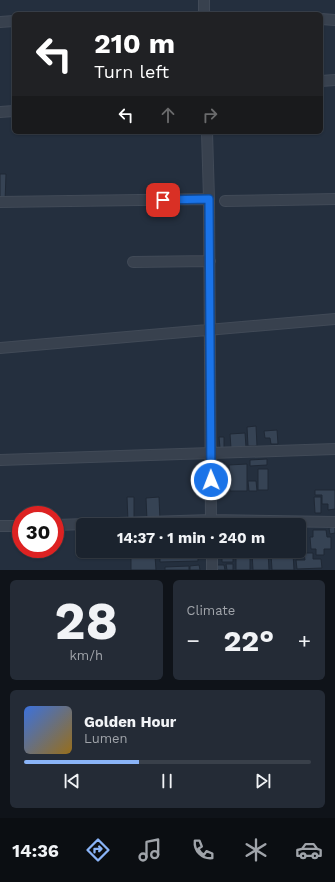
<!DOCTYPE html>
<meta charset="utf-8">
<style>
body{margin:0;font-family:"Work Sans",sans-serif;background:#242b36;color:#f1f3f6;height:100vh;display:flex;flex-direction:column;font-size:15px;white-space:nowrap}
*{box-sizing:border-box;margin:0}
p{font-size:13px;color:#a0a4aa}
.icon{flex:none;width:22px;height:22px;fill:none;stroke:currentColor;stroke-width:2;stroke-linecap:round;stroke-linejoin:round}
.map{position:relative;height:570px;overflow:hidden}
.panel{display:flex;flex-direction:column;gap:10px;padding:10px;background:#0f1319;flex:1}
.panel>*{flex:none}
.banner{position:absolute;left:12px;top:12px;width:311px;height:122px;border-radius:6px;box-shadow:0 1px 3px #0004,0 0 0 1px #39404a;background:#202124;color:#fff;overflow:hidden}
.speed{position:absolute;left:12px;top:506px;display:flex;gap:8px;font-size:20px;font-weight:700;text-align:center}
.speed>*{display:grid;place-content:center;width:52px;height:52px;border-radius:50%;background:#1b232e;box-shadow:0 1px 3px #0004,0 0 0 1px #39404a;line-height:1}
.speed .limit{border:6px solid #d22;background:#fff;color:#111}
.pin{position:absolute;display:grid;place-items:center;width:34px;height:34px;color:#fff;margin:-17px;border-radius:8px;box-shadow:0 2px 6px #0006}
.me{position:absolute;width:44px;margin:-22px;rotate:359deg;stroke-linejoin:round;filter:drop-shadow(0 0 3px #0008)}
.turn{display:flex;align-items:center;gap:14px;height:84px;padding:0 16px;font-size:18px}
.turn .icon{width:52px;height:52px;stroke-width:2.5}
.turn b{display:block;font-size:28px;line-height:34px}
.lanes{display:flex;align-items:center;height:38px;padding:0 16px;background:#0003;justify-content:center;gap:20px;direction:ltr}
.lanes .off{opacity:.35}
.big{font-size:30px;font-weight:700;line-height:1.1}
.panel .widget{flex:1;display:flex;flex-direction:column;justify-content:center;gap:6px;min-width:0;padding:0 14px;border-radius:6px;background:#242b36}
.panel .dial{align-items:center;gap:0}
.dial b{font-size:52px;line-height:1}
.song{display:flex;align-items:center;gap:12px}
.cover{width:48px;height:48px;border-radius:6px;background:linear-gradient(135deg,hsl(220 70% 55%),hsl(40 70% 35%))}
.played{height:4px;border-radius:2px;background:linear-gradient(90deg,#8ab4f8 40%,#39404a 40%)}
.keys{display:flex;justify-content:space-around;direction:ltr}
.heat{display:flex;justify-content:space-between;align-items:center;font-size:22px;direction:ltr}
.panel .tiles{flex:1;display:grid;gap:10px;grid-template-columns:1fr 1fr}
.widget:last-child{grid-column:span 2}
.trip{position:absolute;left:76px;top:518px;width:230px;height:40px;border-radius:6px;background:#1b232e;box-shadow:0 1px 3px #0004,0 0 0 1px #39404a;font-weight:700;line-height:40px;text-align:center}
.dock{display:flex;height:64px;justify-content:space-around;align-items:center;background:#0b0e12;color:#a0a4aa}
.dock .icon{width:28px;height:28px}
.dock .selected{color:#8ab4f8}
.dock b{font-size:18px;color:#f1f3f6}
.map>svg:first-child{display:block}
.building{fill:#364354;stroke:#1f2835}
.lines{fill:none;stroke-linecap:round;stroke-linejoin:round}
.street-casing{stroke:#414a57;stroke-width:12}
.street{stroke:#38414e;stroke-width:10}
.route-casing{stroke:#114b97;stroke-width:10}
.route{stroke:#1a73e8;stroke-width:7}
</style>
<div class="map">
<svg width="335" height="570" viewBox="0 0 335 570">
<rect width="100%" height="100%" fill="#242f3e"/>
<path class="building" d="M0 174H6L5 202 0 201Z
M256 426 257 446H248L247 427Z
M277 430 278 444H271L270 438H265L264 431Z
M245 433 246 447 231 448 230 434Z
M219 437H224V448H220Z
M267 459V465L250 466V460Z
M219 462H224V486H219Z
M247 464V491H230L229 465Z
M258 469H268V490H258Z
M248 481H256L257 491H249Z
M315 490H335V509L328 510V504H322V495H315Z
M127 497H134V520L128 521Z
M159 497 160 520H147L146 498Z
M314 497H321V513H315Z
M299 527H303V536H299Z
M335 527V533L330 534 329 528Z
M313 530H326L327 537H331V549H324V555H316V549H311L310 537H313Z
M299 538H303V546L299 547Z
M136 551H156V552L136 554Z
M160 551H198V561L160 562Z
M268 551 269 570H253L252 552Z
M233 552V562H222V553Z
M271 553H293L294 570H272Z
M304 553H313V559H321L322 568 297 569 296 560H305Z
M250 554V570H236V555Z
M155 556 156 570H131V557Z
M226 564H233V570H227Z
M199 565 200 570H190V566Z
M217 565H224L225 570H217Z
M189 566V570H165V567Z"/>
<g class="lines">
<g class="street-casing">
<path id="street" d="M204 0V14
M321 19 335 20
M0 22 14 21
M321 81 335 80
M0 112 14 111
M207 132 209 199 211 525
M225 201 335 199
M0 202 209 199
M133 262 210 261
M0 348 335 319
M0 460 335 449
M55 525 211 520 335 522
M0 526H21
M212 551V570"/>
</g>
<use href="#street" class="street"/>
</g>
<g class="lines">
<g class="route-casing">
<path id="route" d="M163 200 209 199 211 480"/>
</g>
<use href="#route" class="route"/>
</g>
</svg>
<div class="speed"><div class="limit">30</div></div>
<div class="pin" style="left:163px;top:200px;background:#d93025"><svg class="icon" aria-label="arrive" viewBox="0 0 24 24"><path d="M6 21V4h12l-3 4 3 4H6"/></svg></div>
<svg class="me" style="left:211px;top:480px" viewBox="-20 -20 40 40"><circle r="17" fill="#1a73e8" stroke="#fff" stroke-width="3"/><path d="M0-11L8 9 0 5-8 9z" fill="#fff"/></svg>
<div class="trip">14:37 · 1 min · 240 m</div>
<div class="banner">
<div class="turn"><svg class="icon" aria-label="left" viewBox="0 0 24 24"><path d="M17 20v-9H6M10 6l-5 5 5 5"/></svg><div><b>210 m</b>Turn left</div></div>
<div class="lanes"><svg class="icon" aria-label="left" viewBox="0 0 24 24"><path d="M17 20v-9H6M10 6l-5 5 5 5"/></svg><svg class="icon off" aria-label="ahead" viewBox="0 0 24 24"><path d="M12 20V5M6 11l6-6 6 6"/></svg><svg class="icon off" aria-label="right" viewBox="0 0 24 24"><path d="M7 20v-9h11M14 6l5 5-5 5"/></svg></div>
</div>
</div>
<section class="panel">
<div class="tiles">
<div class="widget dial"><b>28</b><p>km/h</p></div>
<div class="widget"><p>Climate</p>
<div class="heat"><a>−</a><b class="big">22°</b><a>+</a></div>
</div>
<div class="widget">
<div class="song"><i class="cover"></i><div><b>Golden Hour</b><p>Lumen</p></div></div>
<div class="played"></div>
<div class="keys"><svg class="icon" aria-label="previous" viewBox="0 0 24 24"><path d="M18 5L8 12l10 7zM5 5v14"/></svg><svg class="icon" aria-label="pause" viewBox="0 0 24 24"><path d="M8 5v14M16 5v14"/></svg><svg class="icon" aria-label="next" viewBox="0 0 24 24"><path d="M6 5l10 7-10 7zM19 5v14"/></svg></div>
</div>
</div>
</section>
<nav class="dock">
<b>14:36</b>
<svg class="icon selected" aria-label="directions" viewBox="0 0 24 24"><path d="M12 3l9 9-9 9-9-9zM9 14v-3h6M13 9l2 2-2 2"/></svg>
<svg class="icon" aria-label="music" viewBox="0 0 24 24"><path d="M9 18V5l10-2v13"/><circle cx="6" cy="18" r="3"/><circle cx="16" cy="16" r="3"/></svg>
<svg class="icon" aria-label="phone" viewBox="0 0 24 24"><path d="M5 4h4l2 5-3 2q2 4 5 5l2-3 5 2v4C11 20 4 13 5 4z"/></svg>
<svg class="icon" aria-label="climate" viewBox="0 0 24 24"><path d="M12 3v18M4 7l16 10M4 17L20 7"/></svg>
<svg class="icon" aria-label="car" viewBox="0 0 24 24"><path d="M5 17H2v-5l4-1 3-4h7l3 4 3 1v5h-3M9 17h6M6 11h13"/><circle cx="7" cy="17" r="2"/><circle cx="17" cy="17" r="2"/></svg>
</nav>
